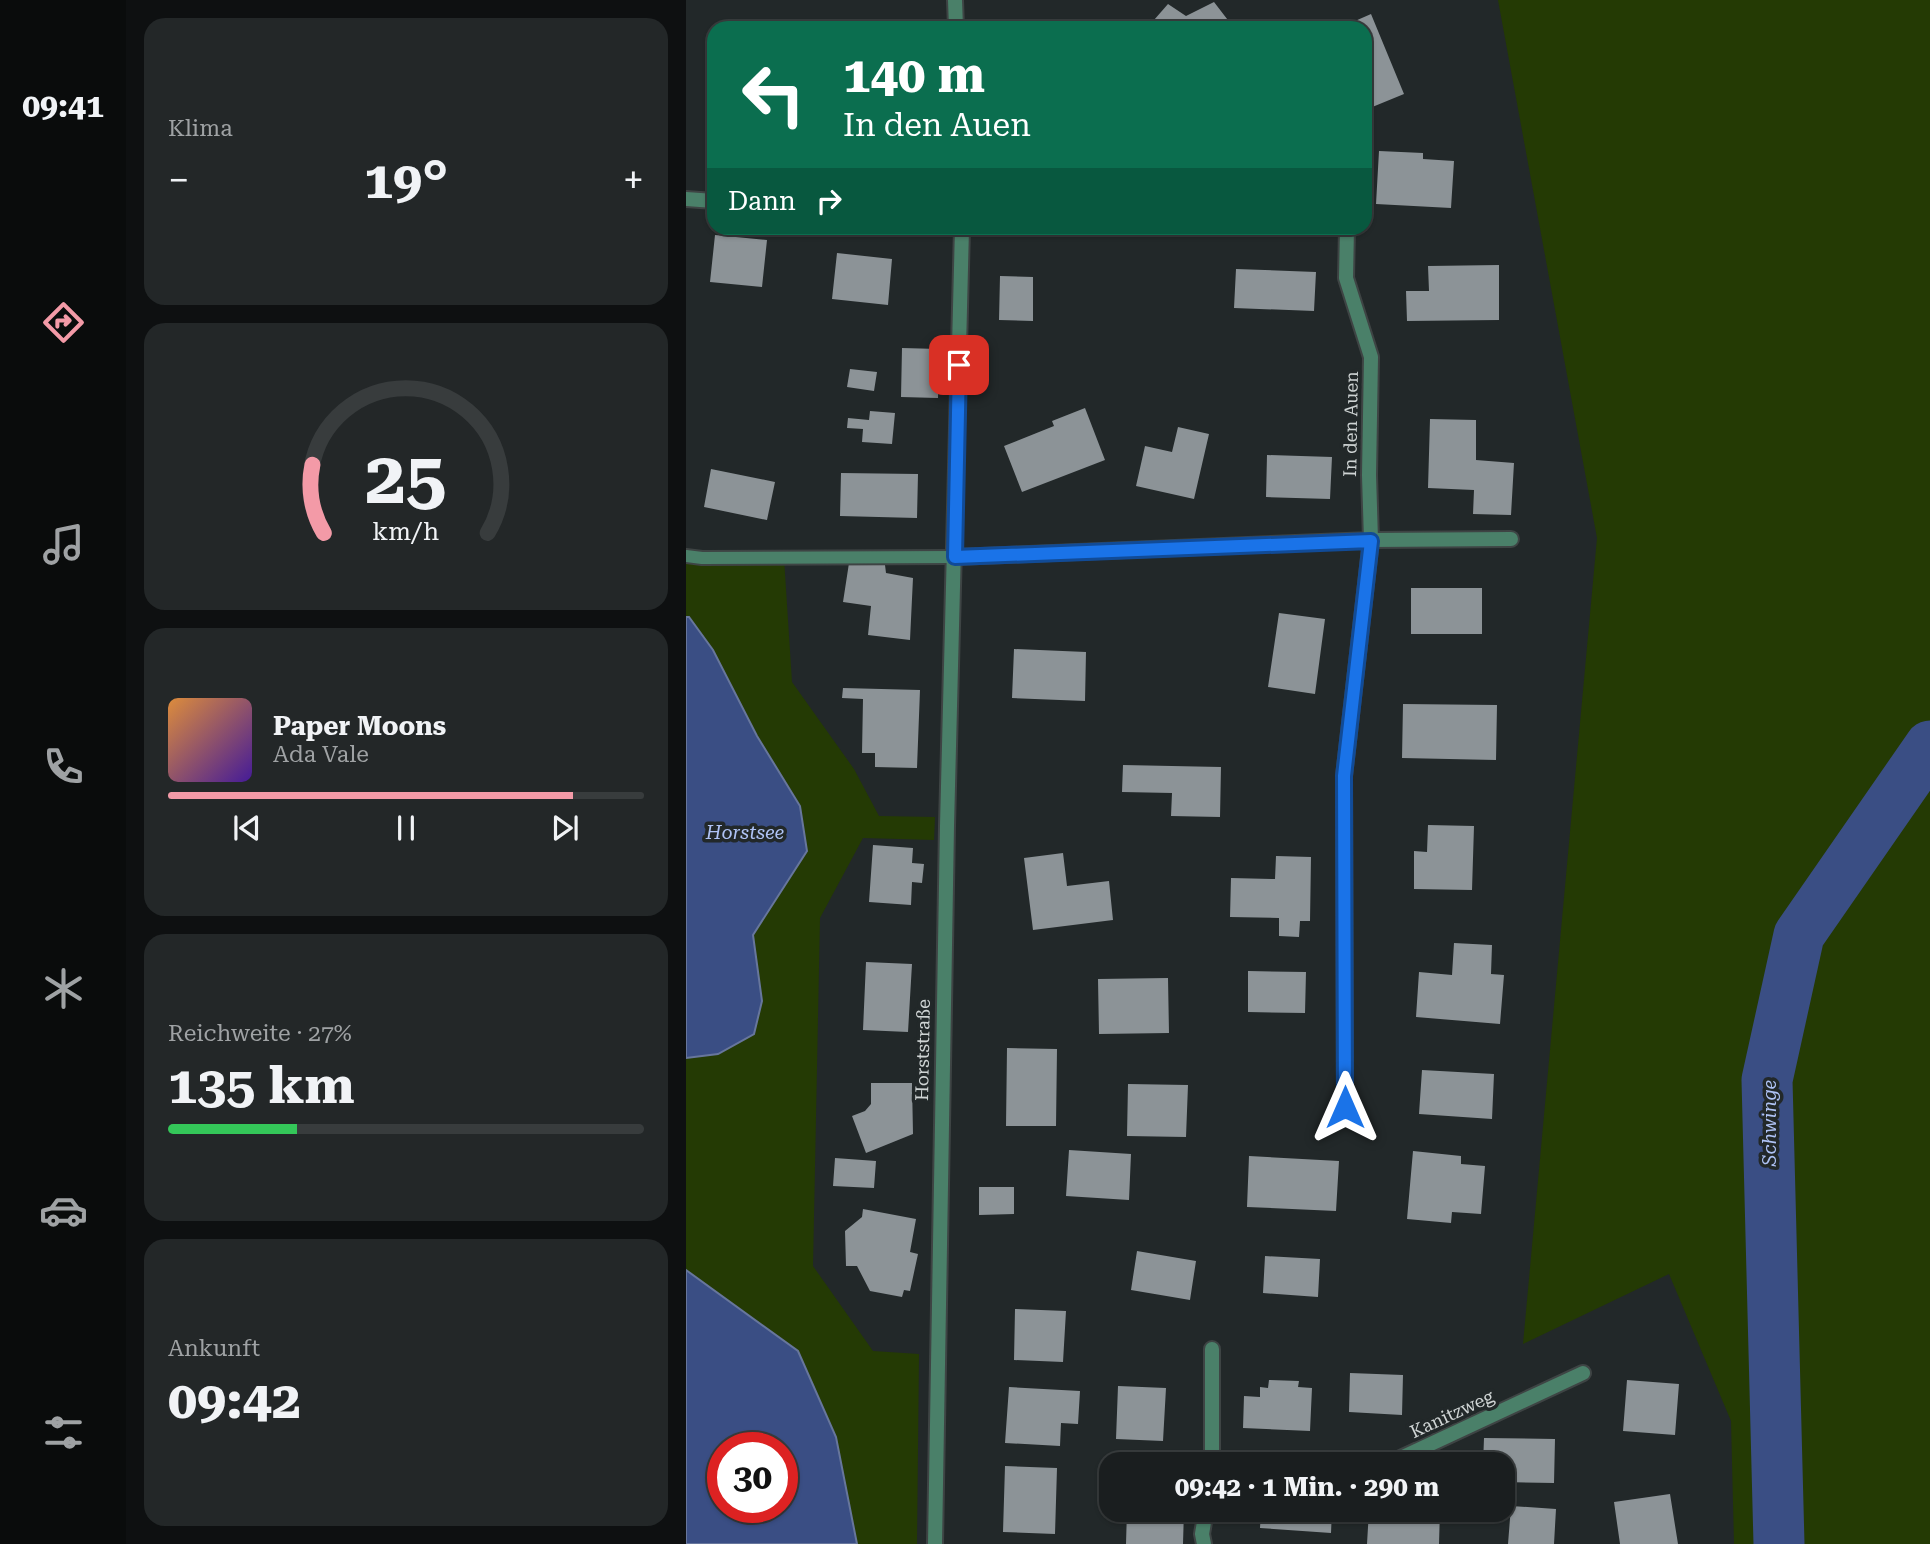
<!DOCTYPE html>
<html lang="de">
<meta charset="utf-8">
<style>
body{margin:0;font-family:"Roboto Serif",serif;background:#232728;color:#f1f3f6;height:100vh;display:flex;flex-direction:column;font-size:26px;white-space:nowrap}
*{box-sizing:border-box;margin:0}
p{font-size:23px;color:#9fa2a4}
.icon{flex:none;width:38px;height:38px;fill:none;stroke:currentColor;stroke-width:2;stroke-linecap:round;stroke-linejoin:round}
.map{position:relative;flex:1;overflow:hidden}
.panel{display:flex;flex-direction:column;gap:18px;padding:18px;background:#0e1011;width:560px}
.panel>*{flex:none}
.hud{position:absolute;left:21px;top:21px;width:665px;height:214px;border-radius:21px;box-shadow:0 2px 5px #0004,0 0 0 2px #383c3d;background:#0b6e4f;color:#fff;overflow:hidden}
.speed{position:absolute;left:21px;top:1432px;display:flex;gap:14px;font-size:35px;font-weight:700;text-align:center}
.speed>*{display:grid;place-content:center;width:91px;height:91px;border-radius:50%;background:#1a1e1f;box-shadow:0 2px 5px #0004,0 0 0 2px #383c3d;line-height:1}
.speed .limit{border:10px solid #d22;background:#fff;color:#111}
.pin{position:absolute;display:grid;place-items:center;width:60px;height:60px;color:#fff;margin:-30px;border-radius:14px;box-shadow:0 4px 10px #0006}
.me{position:absolute;width:77px;margin:-38px;rotate:0deg;stroke-linejoin:round;filter:drop-shadow(0 0 5px #0008)}
.turn{display:flex;align-items:center;gap:24px;height:147px;padding:0 21px;font-size:32px}
.turn .icon{width:91px;height:91px;stroke-width:2.5}
.turn b{display:block;font-size:49px;line-height:60px}
.then{display:flex;align-items:center;height:66px;padding:0 21px;background:#0003;gap:14px;font-size:26px}
.big{font-size:52px;font-weight:700;line-height:1.1}
.panel .tile{flex:1;display:flex;flex-direction:column;justify-content:center;gap:10px;min-width:0;padding:0 24px;border-radius:21px;background:#232728}
.panel .dial{align-items:center;gap:0}
.dial svg{height:182px;overflow:visible;fill:none;stroke:#383c3d;stroke-width:7;stroke-linecap:round;text-anchor:middle}
.dial text{fill:#f1f3f6;stroke:none}
.song{display:flex;align-items:center;gap:21px}
.cover{width:84px;height:84px;border-radius:10px;background:linear-gradient(135deg,hsl(30 70% 55%),hsl(260 70% 35%))}
.played{height:7px;border-radius:4px;background:linear-gradient(90deg,#f39aa7 85%,#383c3d 85%)}
.keys{display:flex;justify-content:space-around;direction:ltr}
.heat{display:flex;justify-content:space-between;align-items:center;font-size:38px;direction:ltr}
.charge{height:10px;border-radius:5px;background:linear-gradient(90deg,#34c759 27%,#383c3d 0)}
.trip{position:absolute;left:413px;top:1452px;width:416px;height:70px;border-radius:21px;background:#1a1e1f;box-shadow:0 2px 5px #0004,0 0 0 2px #383c3d;font-weight:700;line-height:70px;text-align:center}
main{display:flex;flex:1;min-height:0}
.dock{display:flex;flex-direction:column;width:126px;justify-content:space-around;align-items:center;background:#0a0c0c;color:#9fa2a4}
.dock .icon{width:49px;height:49px}
.dock .selected{color:#f39aa7}
.dock b{font-size:32px;color:#f1f3f6}
.map>svg:first-child{display:block}
.green{fill:#243a04}
.water{fill:#3a4e84;stroke:#67769c;stroke-width:2;fill-rule:evenodd}
.lines{fill:none;stroke-linecap:round;stroke-linejoin:round}
.river{stroke:#3a4e84;stroke-width:51}
.building{fill:#8c9397}
.service-casing{stroke:#3e4444;stroke-width:16}
.minor-casing{stroke:#3e4444;stroke-width:18}
.service{stroke:#4a8069;stroke-width:12}
.minor{stroke:#4a8069;stroke-width:14}
.route-casing{stroke:#114b97;stroke-width:18}
.route{stroke:#1a73e8;stroke-width:12}
.labels{text-anchor:middle;stroke-width:7;stroke-linejoin:round;paint-order:stroke}
.street-label{font-size:18px;fill:#cfd4d4;stroke:#222829}
.water-label{font-size:19px;font-style:italic;fill:#afc3f5;stroke:#222829}
</style>
<main>
<nav class="dock">
<b>09:41</b>
<svg class="icon selected" aria-label="directions" viewBox="0 0 24 24"><path d="M12 3l9 9-9 9-9-9zM9 14v-3h6M13 9l2 2-2 2"/></svg>
<svg class="icon" aria-label="music" viewBox="0 0 24 24"><path d="M9 18V5l10-2v13"/><circle cx="6" cy="18" r="3"/><circle cx="16" cy="16" r="3"/></svg>
<svg class="icon" aria-label="phone" viewBox="0 0 24 24"><path d="M5 4h4l2 5-3 2q2 4 5 5l2-3 5 2v4C11 20 4 13 5 4z"/></svg>
<svg class="icon" aria-label="climate" viewBox="0 0 24 24"><path d="M12 3v18M4 7l16 10M4 17L20 7"/></svg>
<svg class="icon" aria-label="car" viewBox="0 0 24 24"><path d="M5 17H2v-5l4-1 3-4h7l3 4 3 1v5h-3M9 17h6M6 11h13"/><circle cx="7" cy="17" r="2"/><circle cx="17" cy="17" r="2"/></svg>
<svg class="icon" aria-label="filters" viewBox="0 0 24 24"><path d="M4 7h16M4 17h16"/><circle cx="9" cy="7" r="2"/><circle cx="15" cy="17" r="2"/></svg>
</nav>
<section class="panel">
<div class="tile"><p>Klima</p>
<div class="heat"><a>−</a><b class="big">19°</b><a>+</a></div>
</div>
<div class="tile dial"><svg viewBox="0 0 100 80">
<path d="M14 69A42 42 0 1 1 86 69"/>
<path d="M14 69A42 42 0 0 1 9 39" stroke="#f39aa7"/>
<text x="50" y="56" font-size="32" font-weight="700">25</text>
<text x="50" y="72" font-size="11">km/h</text>
</svg></div>
<div class="tile">
<div class="song"><i class="cover"></i><div><b>Paper Moons</b><p>Ada Vale</p></div></div>
<div class="played"></div>
<div class="keys"><svg class="icon" aria-label="previous" viewBox="0 0 24 24"><path d="M18 5L8 12l10 7zM5 5v14"/></svg><svg class="icon" aria-label="pause" viewBox="0 0 24 24"><path d="M8 5v14M16 5v14"/></svg><svg class="icon" aria-label="next" viewBox="0 0 24 24"><path d="M6 5l10 7-10 7zM19 5v14"/></svg></div>
</div>
<div class="tile"><p>Reichweite · 27%</p><b class="big">135 km</b><div class="charge"></div></div>
<div class="tile"><p>Ankunft</p><b class="big">09:42</b></div>
</section>
<div class="map">
<svg width="1244" height="1544" viewBox="0 0 1244 1544">
<rect width="100%" height="100%" fill="#222829"/>
<path class="green" d="M812 0H1244V1544H1048L1045 1421 983 1274 837 1344 911 538Z
M0 556 98 558 106 682 168 769 193 816 249 817 248 840 177 838 134 918 127 1266 187 1351 233 1354 231 1544H171L150 1437 112 1351 0 1270V1058L32 1054 76 1001 67 935 121 851 114 806 71 736 3 617H0Z"/>
<path class="water" d="M0 617H3L27 650 71 736 114 806 121 851 67 935 76 1001 68 1034 32 1054 0 1058Z
M0 1270 112 1351 150 1437 171 1544H0ZM37 1447H96V1507H37Z"/>
<g class="lines">
<path class="river" d="M1093 1544 1081 1080 1113 935 1244 746"/>
</g>
<path class="building" d="M528 2 548 28H461L482 4 500 16Z
M685 14 718 94 679 110V28H653Z
M79 19 119 21 118 28H79Z
M332 20H372V28H332Z
M693 151 737 153V159L768 161 765 208 690 204Z
M29 235 81 240 76 287 24 282Z
M151 253 206 259 202 305 146 299Z
M813 265V320L721 321 720 291H743L742 266Z
M550 269 630 272 628 311 548 308Z
M314 276 347 277V321L313 320Z
M216 348 253 349 252 398 215 397Z
M164 369 191 372 188 391 161 387Z
M399 408 419 460 336 492 318 446 368 426 366 421Z
M184 411 209 413 206 444 176 442 177 429 161 428 162 418 183 420Z
M744 419 790 420V460L828 463 825 515 787 514 788 490 742 488Z
M492 427 523 434 508 499 450 486 459 446 486 452Z
M581 455 646 457 644 499 580 497Z
M25 469 89 482 81 520 18 507Z
M155 473 232 474 231 518 154 516Z
M163 563 199 565 200 573 227 578 224 640 182 635 185 606 157 602Z
M725 588H796V634H725Z
M593 613 639 619 629 694 582 687Z
M328 649 400 652 399 701 326 698Z
M157 688 234 690 231 768 189 767V753H176L177 699 156 698Z
M717 704 811 705 810 760 716 758Z
M437 765 535 767 534 817 485 816 486 793 436 792Z
M742 825 788 826 786 890 728 889V851L741 852Z
M187 845 227 848 226 863 238 864 236 883 226 882 225 905 183 902Z
M377 853 381 886 423 881 427 920 347 930 338 858Z
M590 856 625 857 624 921H614L613 937 593 936V918L544 917 545 878 589 879Z
M768 943 806 945 805 974 818 975 814 1024 730 1017 733 972 766 975Z
M180 962 226 964 222 1032 177 1030Z
M562 971 620 972 619 1013 562 1012Z
M482 978 483 1033 413 1034 412 979Z
M321 1048 371 1049 370 1126H320Z
M736 1070 808 1074 806 1119 733 1114Z
M185 1083H226L227 1134 180 1153 166 1116 179 1111 185 1104Z
M442 1084 502 1085 500 1137 441 1136Z
M383 1150 445 1154 443 1200 380 1196Z
M727 1151 775 1156V1164L799 1166 795 1214 766 1212 765 1223 721 1219Z
M563 1156 653 1161 650 1211 561 1207Z
M149 1158 190 1161 188 1188 147 1186Z
M293 1187H328V1214L293 1215Z
M177 1209 230 1219 224 1252 232 1254 224 1291 218 1290 216 1297 184 1291 171 1266H160L159 1231 176 1217Z
M451 1251 510 1261 504 1300 445 1290Z
M579 1256 634 1259 632 1297 577 1293Z
M329 1309 380 1311 377 1362 328 1360Z
M664 1373 717 1375 716 1415 663 1412Z
M583 1380 613 1381 612 1387 626 1388 624 1431 557 1428 558 1396 574 1397V1387L582 1388Z
M941 1380 993 1384 989 1435 937 1431Z
M432 1386 480 1388 477 1441 430 1439Z
M323 1387 394 1391 392 1424 375 1423 374 1446 319 1443Z
M798 1438 869 1439 868 1483 817 1482V1465H797Z
M319 1466 371 1468 369 1534 317 1532Z
M984 1494 992 1544H934L928 1502Z
M825 1506 870 1509 868 1544H822Z
M441 1510H498L497 1544H440Z
M575 1510H646L645 1533 574 1528Z
M683 1510H754L753 1544H681Z"/>
<g class="lines">
<g class="service-casing">
<path id="service" d="M0 556 16 558 269 557"/>
</g>
<g class="minor-casing">
<path id="minor" d="M269 0 270 28
M0 199 28 201
M269 557 685 540 825 539
M659 1107 658 776 685 540 683 475 685 357 660 278 661 228
M526 1349V1465
M526 1465H547
M644 1465 704 1463 897 1373
M249 1544 261 826 276 228
M518 1544 516 1534 520 1510"/>
</g>
<use href="#service" class="service"/>
<use href="#minor" class="minor"/>
</g>
<g class="lines">
<g class="route-casing">
<path id="route" d="M273 365 269 557 685 541 658 776 659 1107"/>
</g>
<use href="#route" class="route"/>
</g>
<g class="labels">
<g class="street-label">
<text transform="translate(665 424) rotate(-89)" y="6">In den Auen</text>
<text transform="translate(237 1050) rotate(-89)" y="6">Horststraße</text>
<text transform="translate(766 1414) rotate(-25)" y="6">Kanitzweg</text>
</g>
<g class="water-label">
<text x="59" y="839">Horstsee</text>
<text transform="translate(1083 1123) rotate(-90)" y="7">Schwinge</text>
</g>
</g>
</svg>
<div class="speed"><div class="limit">30</div></div>
<div class="pin" style="left:273px;top:365px;background:#d93025"><svg class="icon" aria-label="arrive" viewBox="0 0 24 24"><path d="M6 21V4h12l-3 4 3 4H6"/></svg></div>
<svg class="me" style="left:659px;top:1107px" viewBox="-20 -20 40 40"><path d="M0-17L14 15 0 8-14 15z" fill="#1a73e8" stroke="#fff" stroke-width="4"/></svg>
<div class="trip">09:42 · 1 Min. · 290 m</div>
<div class="hud">
<div class="turn"><svg class="icon" aria-label="left" viewBox="0 0 24 24"><path d="M17 20v-9H6M10 6l-5 5 5 5"/></svg><div><b>140 m</b>In den Auen</div></div>
<div class="then">Dann<svg class="icon" aria-label="right" viewBox="0 0 24 24"><path d="M7 20v-9h11M14 6l5 5-5 5"/></svg></div>
</div>
</div>
</main>
